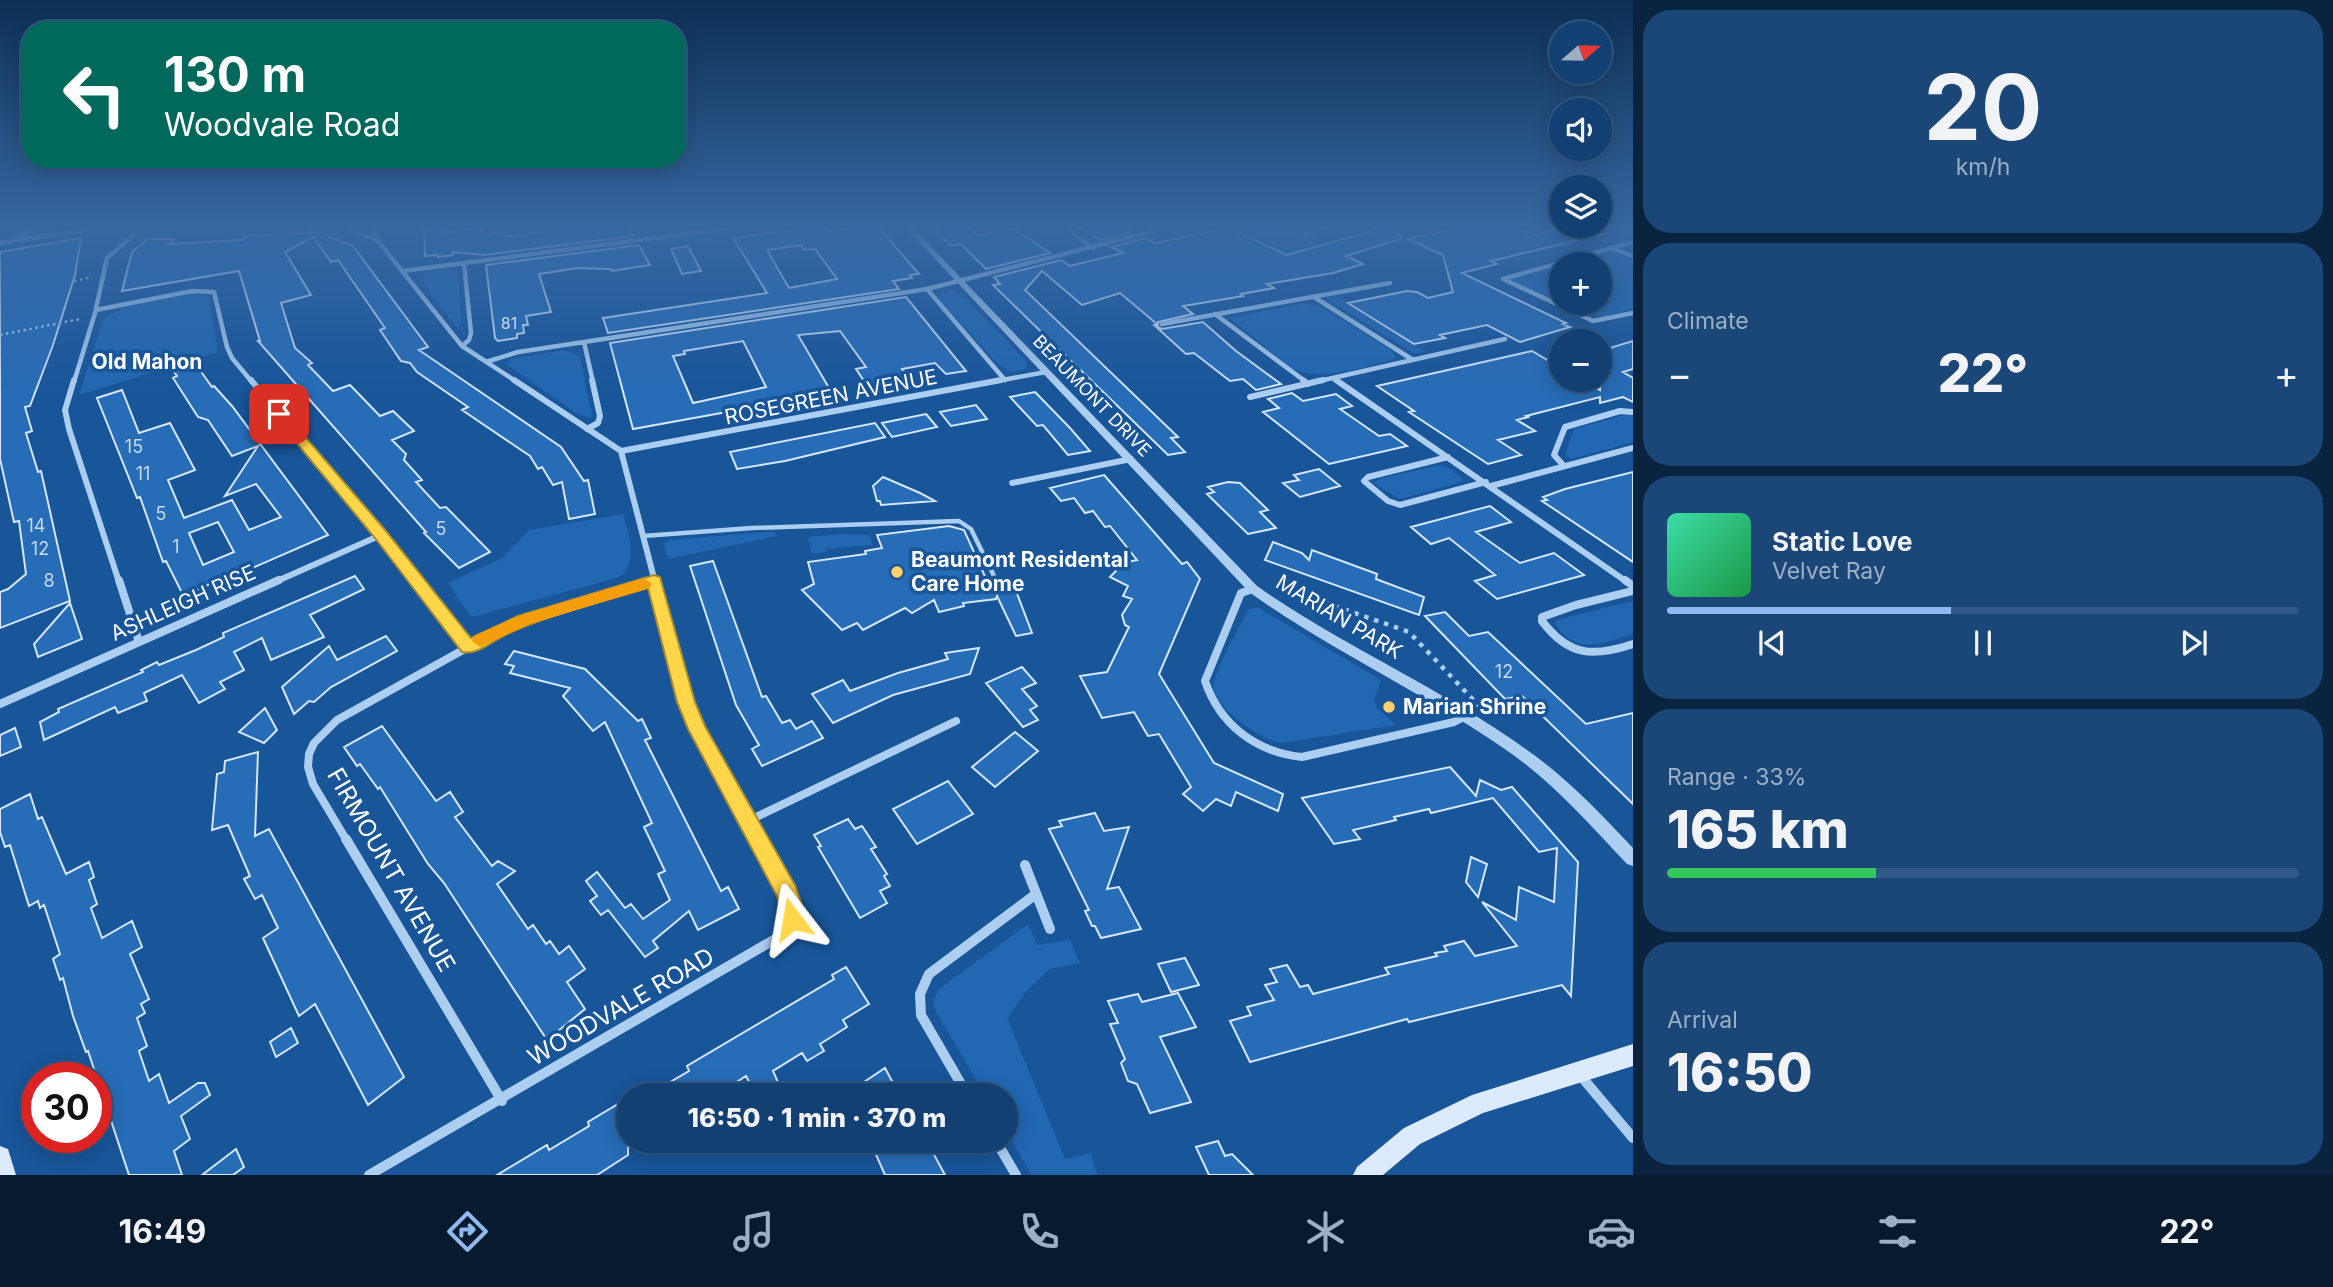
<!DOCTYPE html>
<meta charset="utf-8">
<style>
body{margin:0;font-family:Inter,sans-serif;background:#1b4778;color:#f1f3f6;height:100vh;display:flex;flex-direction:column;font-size:26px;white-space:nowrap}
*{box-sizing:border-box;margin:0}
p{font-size:23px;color:#9cafc4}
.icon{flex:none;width:38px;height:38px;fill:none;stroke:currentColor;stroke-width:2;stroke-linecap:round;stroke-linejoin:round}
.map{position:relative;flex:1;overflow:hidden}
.side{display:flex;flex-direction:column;gap:10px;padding:10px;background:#0a233f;width:700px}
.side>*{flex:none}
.guide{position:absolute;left:21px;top:21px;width:665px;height:147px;border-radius:28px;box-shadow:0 4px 18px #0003,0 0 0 2px #315985;background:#00695c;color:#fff;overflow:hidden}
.needle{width:46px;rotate:70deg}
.fabs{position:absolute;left:1549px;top:21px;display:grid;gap:14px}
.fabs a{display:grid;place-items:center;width:63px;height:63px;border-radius:50%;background:#124073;box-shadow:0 4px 18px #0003,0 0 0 2px #315985;font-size:35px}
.speed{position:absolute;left:21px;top:1062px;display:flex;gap:14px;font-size:35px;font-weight:700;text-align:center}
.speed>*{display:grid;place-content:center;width:91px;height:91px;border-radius:50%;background:#124073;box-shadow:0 4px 18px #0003,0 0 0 2px #315985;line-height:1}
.speed .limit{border:10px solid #d22;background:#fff;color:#111}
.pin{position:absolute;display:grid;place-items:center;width:60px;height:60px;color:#fff;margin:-30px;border-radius:14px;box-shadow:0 4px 10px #0006}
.me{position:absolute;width:77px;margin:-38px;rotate:346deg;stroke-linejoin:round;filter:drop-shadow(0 0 5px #0008)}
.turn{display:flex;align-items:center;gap:24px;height:147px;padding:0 28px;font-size:32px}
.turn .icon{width:91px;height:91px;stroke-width:2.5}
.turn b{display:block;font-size:49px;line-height:60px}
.big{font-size:52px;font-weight:800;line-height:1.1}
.side .tile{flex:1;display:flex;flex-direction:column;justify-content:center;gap:10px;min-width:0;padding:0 24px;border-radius:28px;background:#1b4778}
.side .dial{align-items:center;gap:0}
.dial b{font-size:91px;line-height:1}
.song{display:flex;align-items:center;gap:21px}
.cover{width:84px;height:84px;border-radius:10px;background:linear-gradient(135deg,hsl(160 70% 55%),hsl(140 70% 35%))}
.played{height:7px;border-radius:4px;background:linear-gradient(90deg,#90b9f0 45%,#315985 45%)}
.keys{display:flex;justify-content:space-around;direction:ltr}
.heat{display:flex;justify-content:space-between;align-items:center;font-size:38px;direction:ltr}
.charge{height:10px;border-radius:5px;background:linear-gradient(90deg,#34c759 33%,#315985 0)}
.trip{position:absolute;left:616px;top:1083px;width:402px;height:70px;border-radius:35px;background:#124073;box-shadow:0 4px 18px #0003,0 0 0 2px #315985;font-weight:800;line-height:70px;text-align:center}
.menu{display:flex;height:112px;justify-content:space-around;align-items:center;background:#071a2e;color:#9cafc4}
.menu .icon{width:49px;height:49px}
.menu .selected{color:#90b9f0}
.menu b{font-size:32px;color:#f1f3f6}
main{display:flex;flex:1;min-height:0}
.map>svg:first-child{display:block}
.green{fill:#2167b2}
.building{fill:#276cb7;stroke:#d4e7fc;stroke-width:2;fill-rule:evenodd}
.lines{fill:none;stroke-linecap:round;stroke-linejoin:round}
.path-far1{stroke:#accef1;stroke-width:2.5;stroke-dasharray:2.5 3.5;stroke-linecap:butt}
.path{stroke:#accef1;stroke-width:4.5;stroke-dasharray:4.5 6;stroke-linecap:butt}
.service{stroke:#accef1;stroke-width:4.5}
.minor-far3{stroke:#accef1;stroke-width:4.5}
.minor-far2{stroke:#accef1;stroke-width:6}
.minor-far1{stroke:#accef1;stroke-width:8}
.minor{stroke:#accef1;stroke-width:10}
.tertiary{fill:#accef1;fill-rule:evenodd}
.secondary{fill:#dbeafc;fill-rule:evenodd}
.route{fill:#ffd54a;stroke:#a68a30;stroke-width:2}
.slow{fill:#f59e0b}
.poi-dot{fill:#ffd06d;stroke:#185599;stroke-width:2.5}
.labels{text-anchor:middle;stroke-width:7;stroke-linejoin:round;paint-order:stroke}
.far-number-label{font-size:16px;fill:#c9daed}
.far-street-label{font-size:18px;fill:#fff;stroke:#185599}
.number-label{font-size:18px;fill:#c9daed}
.far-quarter-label{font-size:21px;font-weight:bold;fill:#fff;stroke:#185599}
.street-label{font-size:21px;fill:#fff;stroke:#185599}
.poi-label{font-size:21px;font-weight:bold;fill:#fff;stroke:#185599;text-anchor:start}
.near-street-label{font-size:24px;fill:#fff;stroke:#185599}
</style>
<main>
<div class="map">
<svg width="1633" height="1175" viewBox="0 0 1633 1175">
<rect width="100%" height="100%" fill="#185599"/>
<path class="green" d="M1235 227H1296L1290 230 1355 264 1284 252Z
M1612 251 1633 258V308L1605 317 1580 314 1514 282 1512 279 1561 265V303H1600V264H1562Z
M447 269 458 272 461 325 457 328 420 278 430 272Z
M949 291 961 294 1027 362 1026 369 1009 372 997 363 940 300V294Z
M192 294 208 296 218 352 79 395 104 318 126 307Z
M1336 296 1426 352 1413 353 1327 299Z
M1302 304 1320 306 1391 350 1396 357 1393 360C1361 367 1324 382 1292 369L1230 318Z
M564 350 580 356 592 416 590 418 576 413 506 364 511 359Z
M1628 414 1633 415V442L1572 459 1565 455 1574 429Z
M1440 465 1451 469 1465 481 1400 499 1373 483 1382 478Z
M623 514C629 534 640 566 617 578L476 616H470L448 583 502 558 529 530Z
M764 532H774L777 536 668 559 664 544 670 540Z
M840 534 869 535 873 545 825 549 826 552 812 554 808 537Z
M1633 601V634C1602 643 1578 657 1555 624L1556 621 1561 619Z
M1254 608H1259L1381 680 1374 700 1377 708 1396 725 1282 743C1265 740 1253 731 1239 721 1230 714 1217 702 1214 691 1210 675 1240 627 1248 610Z
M1028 924 1037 945 1070 940 1080 963 1050 969 1026 992 1007 1018 1065 1159 1091 1153 1097 1175H1032L1006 1132V1096L985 1095 935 1010 933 1000 939 989Z"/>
<path class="building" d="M306 227 353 246 428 347 419 350 561 447 584 481 588 480 595 514 569 519 562 482 553 485 542 467 538 469 530 456 462 410 468 407 417 372 410 363 401 361 380 330 385 328 338 260 331 262 313 237 285 252 311 295 281 303 295 348 312 363 308 365 333 391 350 385 380 416 393 411 414 431 392 440 406 454 404 460 422 480 416 482 440 508 446 507 490 552 459 568 424 533 426 532 258 341H260L239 271 122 291 132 252 148 239H174L169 244 241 240 245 236 311 233Z
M424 227H448V232L481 228 482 235 505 232 506 237 571 227H630L634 236 484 255 453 252V255L438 257V255L425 256Z
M819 227H824L827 231 878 227 919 274 910 275 912 278 893 281 899 289 608 333 603 318 767 293 733 238ZM801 245 804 250 815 249 837 279 789 288 767 250Z
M932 227H964L971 229 978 235 1015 229 1050 253 986 269 961 244 951 246Z
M1078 227H1125L1133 231 1100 240Z
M1373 227H1395L1401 239 1346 256 1363 264 1333 273 1267 284 1274 288 1241 294 1243 296 1183 306 1193 314 1158 322V327L1162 329 1203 322 1236 351 1281 384 1256 390 1243 379 1230 381 1194 353 1186 354 1154 325 1157 324 1120 293 1082 305 1042 271 1025 290 1178 437 1171 438 1185 452 1168 455 993 285 1000 284 994 277 1061 260 1070 266 1123 253 1112 247 1146 238 1155 243 1229 228 1287 255 1375 230Z
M1465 227H1513L1533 235 1566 227H1607L1608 233 1491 261 1497 264 1462 273 1566 323 1563 324 1570 327 1520 342 1487 325 1440 335 1445 338 1414 344 1348 303 1407 291 1417 292 1428 298 1453 292 1443 255 1408 239Z
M81 238 75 275 53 345 30 406 25 407 32 431 26 433 38 472 41 471 70 601 0 628V592L8 589 26 574 19 521 14 522 0 459V252Z
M639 245 650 265 612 271 611 269 578 268 539 274 551 312 526 316 528 325H523L524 333 517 334V338L498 341 495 338 486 265Z
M688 246 701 271 682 274 671 249Z
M906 297 966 371 946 374 935 363 902 369 910 380 868 387 856 369 866 367 840 331 798 335 832 393 633 429 610 343ZM743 341 766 387 693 403 673 356 685 354 684 351Z
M1633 341V369L1623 372 1633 378V402L1623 397 1600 403V397L1526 416 1528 417 1517 420 1535 431 1498 440 1521 455 1488 464 1409 412 1414 411 1377 386 1532 351 1561 368V380H1581L1600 390V351Z
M190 366H197L212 387 214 386 232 406 328 535 234 576 233 574 220 579 184 597 166 561 163 562 140 497 137 498 97 398 122 390 139 433 170 423 195 470 168 480 184 518 232 500 249 530 281 517 256 484 225 496 258 446 232 456 208 420 198 417 173 378 177 376 174 372ZM218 522 234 552 203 565 189 533Z
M1035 392 1070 428 1090 451 1068 455 1043 425 1037 426 1010 397Z
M1292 393 1303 401 1336 394 1352 406 1340 409 1379 436 1390 434 1407 446 1329 464 1263 412 1279 408 1268 399Z
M976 405 987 419 951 426 940 412Z
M926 414 937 427 892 437 882 423Z
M875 423 885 437 785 461 737 469 730 452Z
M1319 469 1340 486 1300 497 1283 483 1299 480 1294 475Z
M1633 472V562L1542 501 1547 500 1543 497 1565 489Z
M1104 475 1182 564 1187 562 1200 579 1159 674 1214 763 1283 794 1278 811 1236 792 1231 806 1216 799 1203 811 1183 794 1191 787 1159 734 1148 736 1134 712 1102 718 1080 676 1107 672 1129 627 1125 625 1122 615 1132 599 1123 596 1128 586 1110 577 1116 571 1112 565 1137 560 1110 526 1105 527 1093 511 1085 513 1074 498 1061 501 1050 488Z
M883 477 920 493 935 501 881 505 880 501H877L873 486Z
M1228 482 1240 483 1268 510 1260 512 1276 528 1248 534 1207 494 1214 492 1208 487Z
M1490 506 1511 522 1476 532 1520 563 1554 553 1584 575 1497 599 1475 581 1495 575 1449 538 1431 544 1411 527Z
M949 526 964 530 988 583 1007 581 1013 583 1032 633 1016 636 997 596 996 599 963 603 964 606 939 612 934 600 912 613 905 608 863 630 857 623 842 630 802 590 814 584 808 562 866 554 865 551 882 548 877 535Z
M1273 542 1302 553 1309 560 1312 550 1377 574 1376 579 1424 597 1419 615 1265 560Z
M713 561 762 697 766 696 782 723 790 720 796 729 812 721 823 738 762 766 752 749 759 745 736 705 690 566Z
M355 576 364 589 310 615 324 637 271 660 262 638 234 652 244 670 220 682 225 689 199 703 182 675 144 693 147 701 118 713 115 707 44 740 40 722 59 712 58 709 143 672 141 670 157 662 159 665 196 650 224 637 223 633Z
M70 603 82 639 38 657 34 644Z
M1445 612 1469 636 1488 632 1586 724 1633 713V804L1522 696 1505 699 1425 616Z
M386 636 397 651 331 687 314 702 309 701 294 714 282 687 329 646 337 660Z
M979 648 970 674 893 695 833 723 812 694 843 680 850 691 898 673 948 659 945 653Z
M514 651 585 669 638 721 642 719 651 738 645 740 721 891 728 887 739 909 698 930 689 911 653 941 658 948 645 957 608 910 601 915 590 901 597 896 586 881 597 872 625 908 631 904 643 919 670 900 658 874 665 871 644 827 652 823 605 722 593 731 563 696 570 688 510 673 514 666 505 664Z
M1022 667 1036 683 1022 689 1037 706 1030 710 1038 720 1023 727 986 683Z
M265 708 277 730 264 743 239 732Z
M382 726 436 801 450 792 463 812 455 817 492 866 498 861 515 871 497 884 528 929 533 925 546 944 550 941 559 954 569 946 585 969 567 982 585 1009 547 1040 444 883 428 864 380 787 378 789 360 764 357 766 344 747Z
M15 728 21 747 0 756V735Z
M1015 732 1038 751 995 787 972 767Z
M258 752 255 836 269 829 404 1077 368 1105 315 1004 299 1016 263 938 278 928 262 895 255 899 244 879 250 876 228 825 212 830 217 774 224 772 225 761Z
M1450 767 1476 796 1480 780 1501 790 1512 787 1578 862 1571 996 1562 985 1409 1022 1407 1019 1250 1062 1230 1021 1251 1015 1247 1007 1274 1000 1265 985 1277 982 1270 969 1287 965 1300 987 1308 985 1313 994 1389 974 1385 968 1437 956 1435 953 1447 951 1444 946 1464 941 1475 956 1517 946 1482 902 1516 920 1519 887 1554 902 1557 848 1539 852 1493 798 1431 813 1429 809 1394 817 1396 820 1353 830 1360 839 1334 844 1302 798Z
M948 781 973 814 917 844 893 809Z
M30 794 38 819 42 817 66 874 89 862 94 877 89 880 97 904 91 908 102 938 132 921 142 947 130 954 149 999 141 1004 145 1013 137 1018 147 1046 139 1051 149 1081 159 1074 169 1103 198 1083H205L210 1095 181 1116 190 1139 174 1151 182 1175H129L88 1051 86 1052 73 1016 63 978 60 980 53 959 60 954 44 905 40 908 38 901 29 906 10 845 5 847 0 832V809Z
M1095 813 1104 831 1129 827 1107 889 1119 887 1141 929 1101 938 1095 926H1092L1085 911 1089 910 1049 829 1062 826 1059 821Z
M848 819 855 829 862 826 876 847 871 849 887 874 884 876 890 886 880 891 887 903 860 918 818 847 821 846 814 835Z
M1471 857 1487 864 1478 897 1466 882Z
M1185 958 1199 985 1171 992 1158 964Z
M846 967 869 1004 843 1020 847 1027 820 1044 824 1051 807 1061 802 1053 773 1071 784 1096H757L746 1076 715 1096H646L689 1071 687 1066 834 979 832 975Z
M1178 993 1196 1027 1160 1037 1191 1102 1150 1113 1137 1084 1128 1081 1121 1063 1125 1059 1110 1024 1118 1023 1108 1001 1138 994 1142 1002Z
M291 1028 298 1043 276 1057 270 1042Z
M885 1068 900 1096H867L861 1084Z
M628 1098V1155L597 1175H497L547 1145 549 1150 589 1126 588 1122Z
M870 1141H921L926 1149 930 1147 945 1175H885Z
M1218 1141 1225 1156 1232 1154 1253 1175H1209L1196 1147Z
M236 1149 244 1167 233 1175H202Z"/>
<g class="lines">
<path class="path-far1" d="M74 281 92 277
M0 335 80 319"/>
<path class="path" d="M1275 585 1409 632 1479 706"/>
<path class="service" d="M643 536 752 528 959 521 971 529 994 576"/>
<path class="minor-far3" d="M347 227 379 242
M372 227 379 242 462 346 517 382
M1065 227 1093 248
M202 229 249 227
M1305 235 1327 227
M14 240 34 227
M1633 242 1503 279 1593 321 1633 313
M0 243 103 227
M1612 248 1633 256
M464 263 739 227
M403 271 464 263 471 333 469 340 462 346
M927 289 1005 380
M1314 297 1413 360
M96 310 192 291 214 292 227 347 232 358 252 382
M1215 314 1306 382
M1162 324 1390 283
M584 342 927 289 1170 227
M486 362 518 352 584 342 593 382
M1334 379 1339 382
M74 382 95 313 107 258 143 227
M991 382 1046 372
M1315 382 1505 339"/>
<path class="minor-far2" d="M74 380 65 410 69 429 119 582
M251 380 418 582
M514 380 621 451 655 582
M1303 380 1308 384
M1336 380 1627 582
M1250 397 1323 380
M587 429 598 423 600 416 592 380
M621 451 1001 380
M1448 457 1368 477 1364 481 1388 501 1400 505 1486 482
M1564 466 1554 455 1565 427 1620 411 1633 412
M1012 483 1131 459
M1491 486 1633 448
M275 582 381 535
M650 582 654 581"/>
<path class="minor-far1" d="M119 580 139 642
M416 580 468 647
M655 580 686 702 697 728 759 841
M1625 580 1633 586
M1253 589 1241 593 1205 681C1220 725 1256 752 1302 757L1454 722 1464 717
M1633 591 1576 605 1542 617V621C1569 657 1594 657 1633 644
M0 704 279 580
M748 821 956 721
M347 841 313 784 308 767 309 754 314 743 337 720 499 630 654 581"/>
<path class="minor" d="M346 839 502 1101
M1025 865 1050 929
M1580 1075 1633 1138
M968 1096 921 1015 920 994 929 974 1036 894
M996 1141 1016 1175
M369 1175 777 938C809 909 774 868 758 839"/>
<path class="tertiary" d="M905 227H912L1257 586C1344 647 1442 688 1527 750 1567 778 1600 813 1633 848V866L1627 864C1592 827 1558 788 1516 757 1431 696 1334 653 1249 592Z"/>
<path class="secondary" d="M1633 1044V1066L1483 1113 1420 1144 1383 1175H1353L1357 1167 1404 1128 1472 1095Z
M0 1146 8 1149 16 1175H0Z"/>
</g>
<linearGradient id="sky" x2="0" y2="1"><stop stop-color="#0d2f54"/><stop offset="0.58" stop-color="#3768a2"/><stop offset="1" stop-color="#3768a2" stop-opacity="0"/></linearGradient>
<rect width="1633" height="391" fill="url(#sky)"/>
<path class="route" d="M279 410 284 412 386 531 471 638 518 616 654 575 660 577 695 702 705 726 795 885 803 908 799 926 792 929 784 926 777 896 688 729 677 702 648 588C602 602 552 614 507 634 494 640 477 656 462 652L375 538 275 417V412Z"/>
<path class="slow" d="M644 578 652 584 649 588 530 624 480 647 472 641 474 636 518 616Z"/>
<g class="poi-dot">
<circle cx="897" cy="572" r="7"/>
<circle cx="1389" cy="707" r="7"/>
</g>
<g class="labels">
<g class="far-number-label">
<text x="509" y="329">81</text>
</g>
<g class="far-street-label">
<text transform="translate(1092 396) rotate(46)" y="6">BEAUMONT DRIVE</text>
</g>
<g class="number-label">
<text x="134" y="453">15</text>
<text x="143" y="480">11</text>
<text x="161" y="520">5</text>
<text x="36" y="532">14</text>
<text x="441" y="535">5</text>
<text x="176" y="553">1</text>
<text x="40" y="555">12</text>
<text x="49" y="587">8</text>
<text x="1504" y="678">12</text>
</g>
<g class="far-quarter-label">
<text x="147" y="369">Old Mahon</text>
</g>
<g class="street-label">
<text transform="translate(831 397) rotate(-11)" y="7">ROSEGREEN AVENUE</text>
<text transform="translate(183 603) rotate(-24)" y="7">ASHLEIGH RISE</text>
<text transform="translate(1339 617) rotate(31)" y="7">MARIAN PARK</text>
</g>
<g class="poi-label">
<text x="911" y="567">Beaumont Residental<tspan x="911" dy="24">Care Home</tspan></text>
<text x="1403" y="714">Marian Shrine</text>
</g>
<g class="near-street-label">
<text transform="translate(391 870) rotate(60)" y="8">FIRMOUNT AVENUE</text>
<text transform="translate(621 1007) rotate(-30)" y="8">WOODVALE ROAD</text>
</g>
</g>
</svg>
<div class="fabs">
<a><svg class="needle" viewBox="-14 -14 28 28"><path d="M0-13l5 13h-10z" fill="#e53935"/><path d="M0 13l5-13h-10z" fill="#9cafc4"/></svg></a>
<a><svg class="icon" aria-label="sound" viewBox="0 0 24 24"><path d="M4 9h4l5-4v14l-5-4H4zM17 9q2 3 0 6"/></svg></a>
<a><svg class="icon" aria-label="layers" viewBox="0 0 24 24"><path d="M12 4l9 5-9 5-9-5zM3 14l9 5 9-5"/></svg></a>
<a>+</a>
<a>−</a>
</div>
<div class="speed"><div class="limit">30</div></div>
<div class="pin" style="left:279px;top:414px;background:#d93025"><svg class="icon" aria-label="arrive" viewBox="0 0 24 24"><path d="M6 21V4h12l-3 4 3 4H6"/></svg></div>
<svg class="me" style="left:792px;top:919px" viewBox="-20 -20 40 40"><path d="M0-17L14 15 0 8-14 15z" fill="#ffd54a" stroke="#fff" stroke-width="4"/></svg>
<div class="trip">16:50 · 1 min · 370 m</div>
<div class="guide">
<div class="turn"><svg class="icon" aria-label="left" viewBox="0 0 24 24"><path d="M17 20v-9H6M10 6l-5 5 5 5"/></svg><div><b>130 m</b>Woodvale Road</div></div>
</div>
</div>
<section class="side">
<div class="tile dial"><b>20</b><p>km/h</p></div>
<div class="tile"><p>Climate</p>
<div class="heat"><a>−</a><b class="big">22°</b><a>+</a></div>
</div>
<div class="tile">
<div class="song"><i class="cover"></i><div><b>Static Love</b><p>Velvet Ray</p></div></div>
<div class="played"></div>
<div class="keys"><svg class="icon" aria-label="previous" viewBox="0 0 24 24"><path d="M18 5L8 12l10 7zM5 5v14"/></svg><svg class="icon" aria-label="pause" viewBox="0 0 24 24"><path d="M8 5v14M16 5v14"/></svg><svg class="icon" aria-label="next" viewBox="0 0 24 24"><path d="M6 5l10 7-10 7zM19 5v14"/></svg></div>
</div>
<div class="tile"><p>Range · 33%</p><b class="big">165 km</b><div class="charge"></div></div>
<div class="tile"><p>Arrival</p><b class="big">16:50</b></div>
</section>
</main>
<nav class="menu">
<b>16:49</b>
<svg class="icon selected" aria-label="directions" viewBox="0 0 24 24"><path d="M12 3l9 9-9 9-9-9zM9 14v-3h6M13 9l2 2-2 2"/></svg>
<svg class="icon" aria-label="music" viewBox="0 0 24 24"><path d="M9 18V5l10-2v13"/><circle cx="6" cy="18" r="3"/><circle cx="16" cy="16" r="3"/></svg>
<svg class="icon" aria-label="phone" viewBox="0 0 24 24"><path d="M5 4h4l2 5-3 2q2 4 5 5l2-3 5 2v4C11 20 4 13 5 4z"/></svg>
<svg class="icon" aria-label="climate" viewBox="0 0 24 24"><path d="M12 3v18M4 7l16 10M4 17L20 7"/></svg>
<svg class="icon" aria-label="car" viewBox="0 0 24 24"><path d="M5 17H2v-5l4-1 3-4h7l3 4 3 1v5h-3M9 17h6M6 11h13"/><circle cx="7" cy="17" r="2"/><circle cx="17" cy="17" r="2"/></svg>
<svg class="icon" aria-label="filters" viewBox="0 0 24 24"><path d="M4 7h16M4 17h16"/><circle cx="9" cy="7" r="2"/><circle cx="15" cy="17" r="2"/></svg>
<b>22°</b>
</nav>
